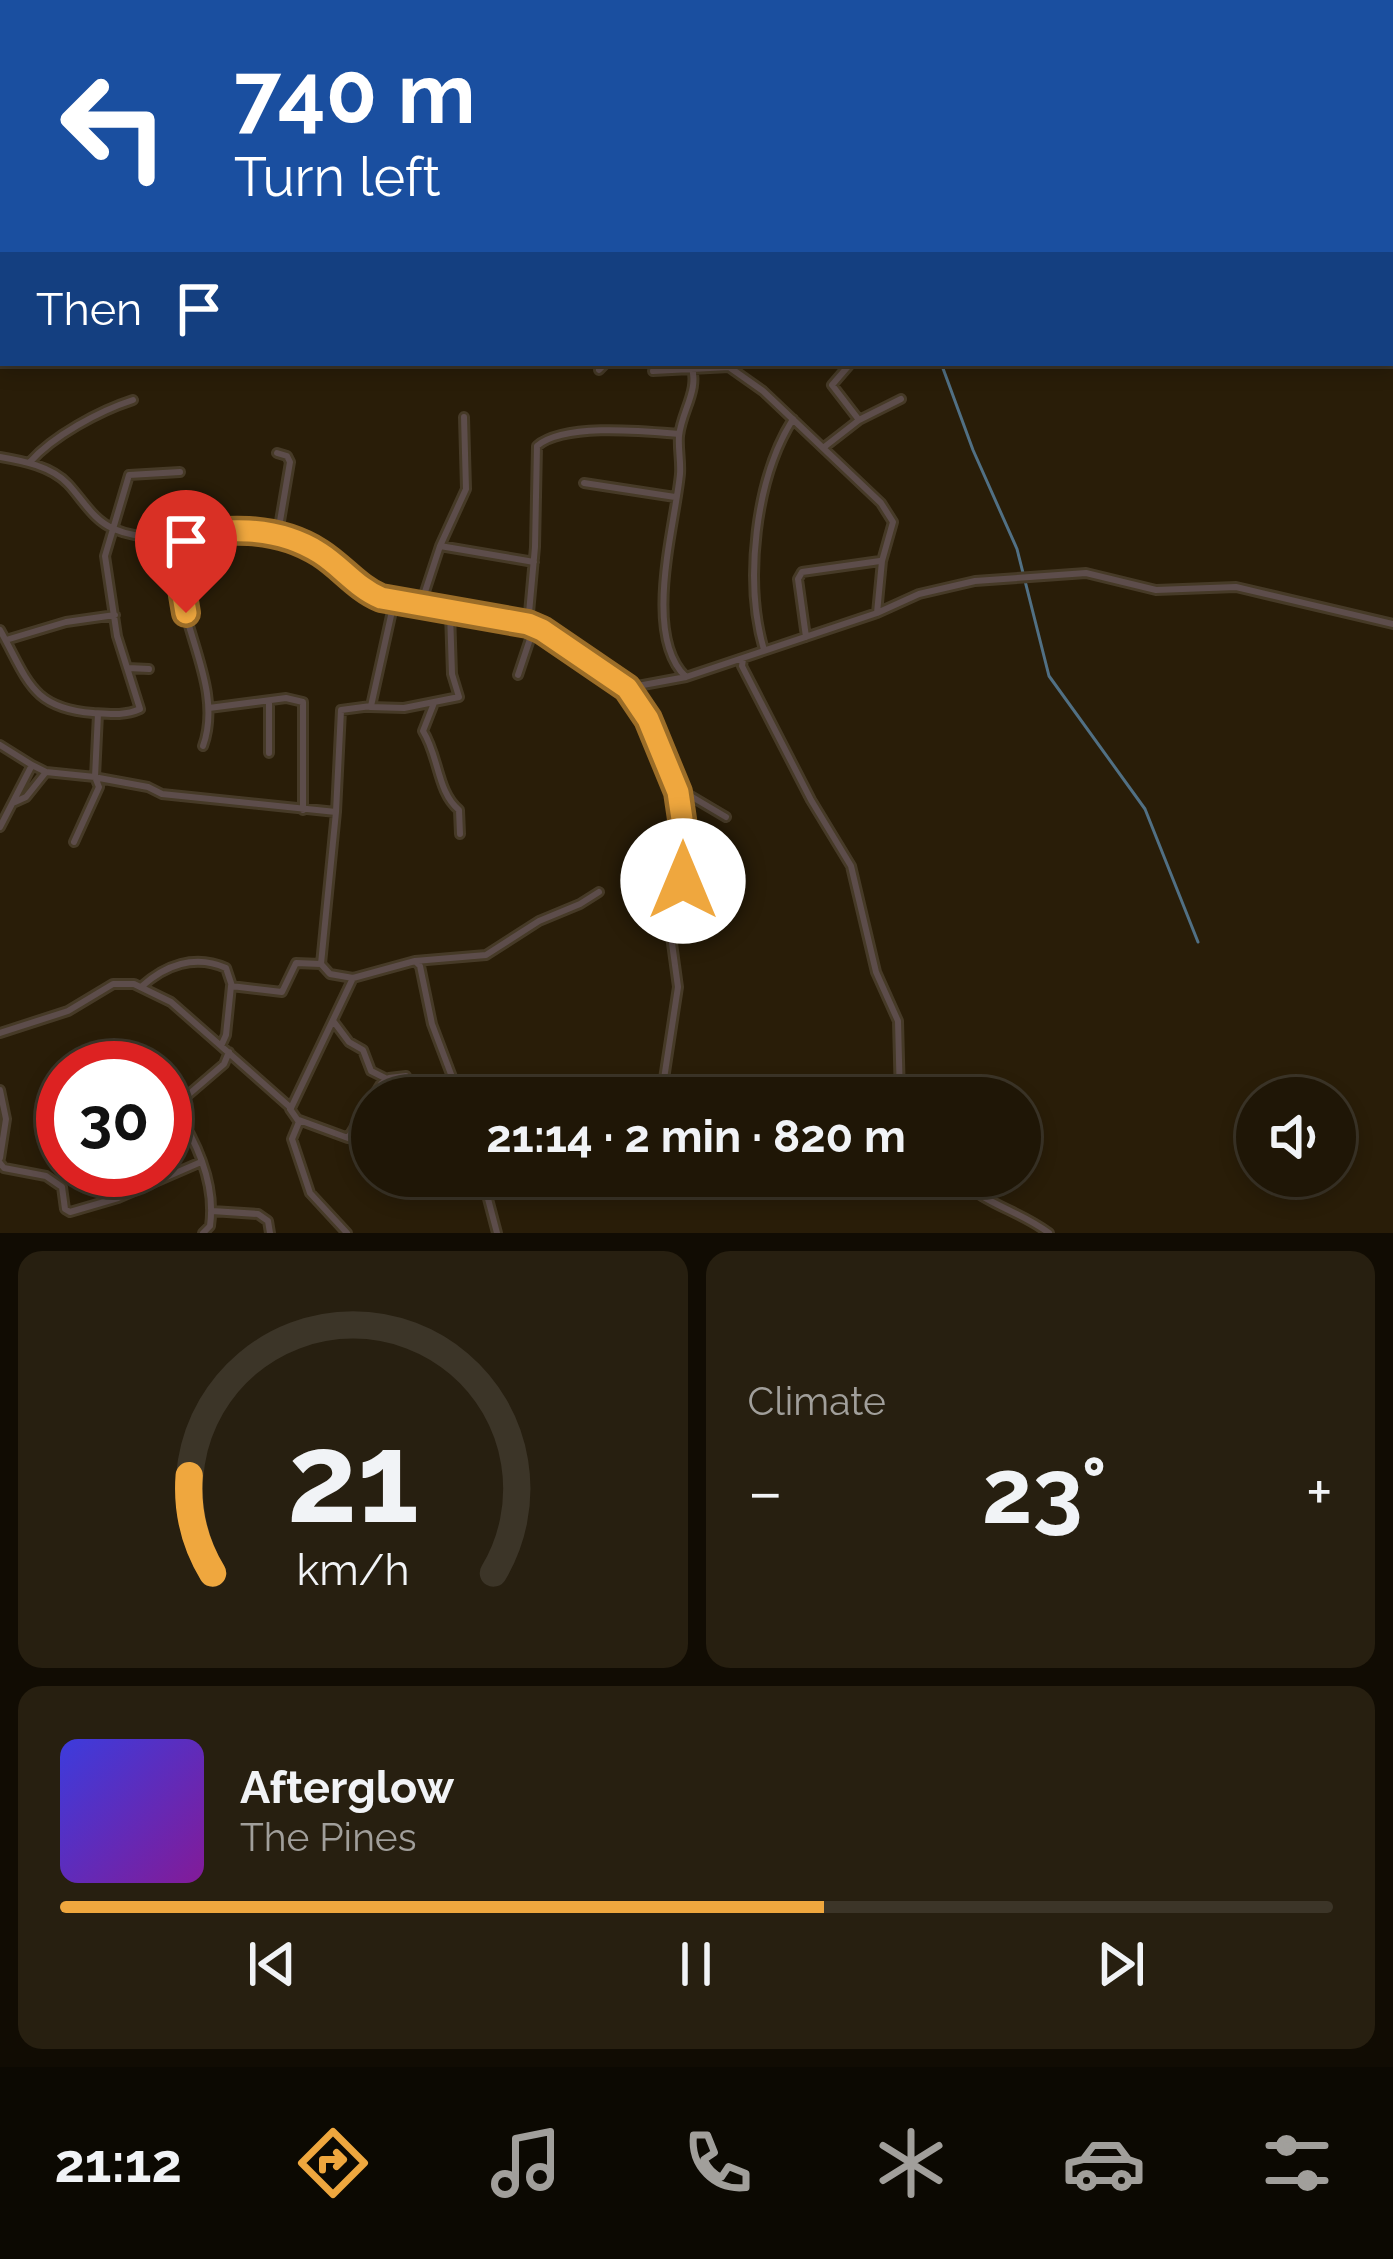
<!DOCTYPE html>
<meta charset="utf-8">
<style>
body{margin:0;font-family:Raleway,sans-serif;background:#271f10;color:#f1f3f6;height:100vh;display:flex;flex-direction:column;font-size:45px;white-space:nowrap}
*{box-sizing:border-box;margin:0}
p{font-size:39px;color:#a19f9b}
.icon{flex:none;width:66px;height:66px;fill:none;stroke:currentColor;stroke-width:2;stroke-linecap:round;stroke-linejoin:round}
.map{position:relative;height:1233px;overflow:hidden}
.drawer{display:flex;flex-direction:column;gap:18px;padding:18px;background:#110c03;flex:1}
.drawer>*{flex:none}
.banner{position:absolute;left:0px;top:0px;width:1395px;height:366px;box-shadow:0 6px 18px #0003,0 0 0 3px #3c3528;background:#1a4fa0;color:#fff;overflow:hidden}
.controls{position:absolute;left:1236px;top:1077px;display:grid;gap:24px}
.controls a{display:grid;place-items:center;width:120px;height:120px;border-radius:50%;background:#1f1606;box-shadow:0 6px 18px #0003,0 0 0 3px #3c3528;font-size:60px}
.speed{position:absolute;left:36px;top:1041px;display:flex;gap:24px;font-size:60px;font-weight:700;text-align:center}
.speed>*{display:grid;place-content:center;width:156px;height:156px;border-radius:50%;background:#1f1606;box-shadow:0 6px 18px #0003,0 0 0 3px #3c3528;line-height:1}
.speed .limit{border:18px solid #d22;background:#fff;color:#111}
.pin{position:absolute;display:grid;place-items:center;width:102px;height:102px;color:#fff;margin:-123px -51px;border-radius:50% 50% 50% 0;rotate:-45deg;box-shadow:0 0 12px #0007}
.pin .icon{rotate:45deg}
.me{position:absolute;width:132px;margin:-66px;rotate:0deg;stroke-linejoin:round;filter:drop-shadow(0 0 9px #0008)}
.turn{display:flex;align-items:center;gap:42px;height:252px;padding:0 36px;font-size:54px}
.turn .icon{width:156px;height:156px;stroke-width:2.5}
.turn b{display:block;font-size:84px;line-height:102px}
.then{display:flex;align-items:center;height:114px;padding:0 36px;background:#0003;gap:24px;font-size:45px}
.big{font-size:90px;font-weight:700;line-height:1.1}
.drawer .widget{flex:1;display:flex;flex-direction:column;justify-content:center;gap:18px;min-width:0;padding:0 42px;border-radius:24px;background:#271f10}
.drawer .dial{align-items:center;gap:0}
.dial svg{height:312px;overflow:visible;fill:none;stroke:#3c3528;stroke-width:7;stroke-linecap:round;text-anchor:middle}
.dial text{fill:#f1f3f6;stroke:none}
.song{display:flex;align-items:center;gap:36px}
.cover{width:144px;height:144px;border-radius:18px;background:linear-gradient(135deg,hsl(240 70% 55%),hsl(290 70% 35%))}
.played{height:12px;border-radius:6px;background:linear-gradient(90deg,#efa73e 60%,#3c3528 60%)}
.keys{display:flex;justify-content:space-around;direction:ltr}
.heat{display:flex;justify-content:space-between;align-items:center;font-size:66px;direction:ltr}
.drawer .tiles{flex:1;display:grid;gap:18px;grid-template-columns:1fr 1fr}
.widget:last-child{grid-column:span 2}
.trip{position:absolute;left:351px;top:1077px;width:690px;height:120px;border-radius:60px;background:#1f1606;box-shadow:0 6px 18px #0003,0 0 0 3px #3c3528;font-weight:700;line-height:120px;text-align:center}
.tab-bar{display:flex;height:192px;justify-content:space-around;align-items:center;background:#0c0902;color:#a19f9b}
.tab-bar .icon{width:84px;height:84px}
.tab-bar .current{color:#efa73e}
.tab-bar b{font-size:54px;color:#f1f3f6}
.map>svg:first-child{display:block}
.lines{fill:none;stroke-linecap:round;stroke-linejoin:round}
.stream{stroke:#517084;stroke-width:3}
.street-casing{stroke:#463a27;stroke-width:12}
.street{stroke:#5d4d4b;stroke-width:6}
.route-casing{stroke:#9b6d28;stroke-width:30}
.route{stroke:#efa73e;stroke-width:21}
</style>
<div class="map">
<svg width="1393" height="1233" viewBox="0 0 1393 1233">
<rect width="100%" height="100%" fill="#291d08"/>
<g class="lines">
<path class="stream" d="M935 3 936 0
M941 363 973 450 1017 549 1049 676 1145 809 1198 942"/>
<g class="street-casing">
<path id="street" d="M132 0 136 3
M434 0 435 3
M1184 0V3
M1261 0 1277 3
M70 3 73 0
M170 3 172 0
M256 3 257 0
M1021 3V0
M1392 27H1393
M0 69 3 70
M0 313 3 312
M851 363 832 385 859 420
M599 370 606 363
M653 371 729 367 763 391 881 503 893 522 882 561 877 613
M823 448 859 420 901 399
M277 453 287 456 290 462 278 533
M0 457C23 461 51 466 68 484 83 500 93 520 114 529 166 551 226 520 280 534 321 545 344 582 381 598L528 624 542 630 627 688 686 677 877 613 919 594 975 581 1086 573 1156 590 1236 587 1393 624
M30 462C53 436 99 411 133 400
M584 483 675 497
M173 536C177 558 178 581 183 603 193 649 220 699 203 746
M440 546 534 562
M420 607 440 546 466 489 464 417
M528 624 535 547 537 446C564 423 643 431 679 434
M0 630C28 680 31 708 93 713 109 714 125 716 140 709L117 636 105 556 129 475 180 472
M806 637 798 579 802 572 880 561
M6 640 66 622 115 615
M764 650C744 582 755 479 793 419
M743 659 742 666 811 800 851 866 876 972 898 1021 900 1098
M128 668 149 669
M518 675 534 627
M686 677C642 635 675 526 680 474 681 461 678 449 679 436 682 409 700 391 691 363
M627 688 648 719 675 781 687 853 682 905 671 936 678 987 662 1092
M269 701V753
M434 703 423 731C439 756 437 792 459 810L460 834
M370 707 404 708 459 697 452 674 450 612
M209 708 286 698 303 702V810
M0 745 32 765
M99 778 148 787 162 794 336 812
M677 788 726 817
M15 802 26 797 46 772
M0 827 32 765 46 772 95 777
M74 842 99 787 95 777 98 714
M415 961 486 955 539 921 580 904 599 892
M353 978 415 961 420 966 432 1024 460 1098
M141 987C165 965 195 954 226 968L232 986
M334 1022 349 1042 363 1050 371 1071 385 1078
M0 1033 68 1011 113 984H134L171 1002 221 1046 226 1035 231 986 282 992 296 963 321 964 336 812 341 710 371 706 394 602
M221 1046 291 1108 353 978 330 974 321 964
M0 1090 6 1119 0 1158
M290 1109 299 1122 292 1139 310 1193 347 1233
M299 1120 348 1138 381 1084 389 1078 406 1076
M0 1163 4 1168 46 1176 62 1187 65 1209 70 1212 118 1198 201 1162
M482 1176 497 1233
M957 1176C986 1206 1017 1209 1049 1233
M212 1211 258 1214 268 1221 270 1233
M203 1233 210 1226C216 1184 197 1142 174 1107L224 1064 229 1052"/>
</g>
<use href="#street" class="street"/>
</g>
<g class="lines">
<g class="route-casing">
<path id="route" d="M186 613 173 536C224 529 275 524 320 553 342 567 357 588 381 598L528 624 542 630 627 688 648 719 678 792 687 853 683 881"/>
</g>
<use href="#route" class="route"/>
</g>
</svg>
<div class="controls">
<a><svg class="icon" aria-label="sound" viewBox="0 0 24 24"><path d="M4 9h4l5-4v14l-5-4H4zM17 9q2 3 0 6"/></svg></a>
</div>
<div class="speed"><div class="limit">30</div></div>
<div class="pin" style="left:186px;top:613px;background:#d93025"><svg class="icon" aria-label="arrive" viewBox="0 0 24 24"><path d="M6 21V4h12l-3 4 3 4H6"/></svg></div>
<svg class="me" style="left:683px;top:881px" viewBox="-20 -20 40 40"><circle r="19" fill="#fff"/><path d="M0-13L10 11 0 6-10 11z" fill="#efa73e"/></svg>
<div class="trip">21:14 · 2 min · 820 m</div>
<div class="banner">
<div class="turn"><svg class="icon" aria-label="left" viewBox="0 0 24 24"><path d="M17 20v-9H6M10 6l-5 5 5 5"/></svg><div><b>740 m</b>Turn left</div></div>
<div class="then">Then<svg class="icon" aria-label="arrive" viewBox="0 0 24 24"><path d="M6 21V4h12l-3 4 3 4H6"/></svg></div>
</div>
</div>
<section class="drawer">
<div class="tiles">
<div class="widget dial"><svg viewBox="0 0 100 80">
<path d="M14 69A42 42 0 1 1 86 69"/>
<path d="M14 69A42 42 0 0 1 8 44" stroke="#efa73e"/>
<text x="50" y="56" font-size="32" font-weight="700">21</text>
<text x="50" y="72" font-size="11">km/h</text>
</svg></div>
<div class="widget"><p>Climate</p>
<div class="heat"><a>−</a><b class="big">23°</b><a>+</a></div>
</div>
<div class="widget">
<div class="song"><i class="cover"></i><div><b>Afterglow</b><p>The Pines</p></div></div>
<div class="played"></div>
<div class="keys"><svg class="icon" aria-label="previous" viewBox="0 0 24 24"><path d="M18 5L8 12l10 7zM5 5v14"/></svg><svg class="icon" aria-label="pause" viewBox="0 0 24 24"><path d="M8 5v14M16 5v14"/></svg><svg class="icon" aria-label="next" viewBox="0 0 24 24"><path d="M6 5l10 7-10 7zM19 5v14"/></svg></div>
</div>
</div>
</section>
<nav class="tab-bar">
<b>21:12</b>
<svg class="icon current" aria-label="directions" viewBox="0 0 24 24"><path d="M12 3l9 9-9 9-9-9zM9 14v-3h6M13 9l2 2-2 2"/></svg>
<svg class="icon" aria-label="music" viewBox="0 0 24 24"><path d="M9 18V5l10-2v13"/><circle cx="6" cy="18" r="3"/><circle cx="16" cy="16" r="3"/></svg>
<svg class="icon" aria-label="phone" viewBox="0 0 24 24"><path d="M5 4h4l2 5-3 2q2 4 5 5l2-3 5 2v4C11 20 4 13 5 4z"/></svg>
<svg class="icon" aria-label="climate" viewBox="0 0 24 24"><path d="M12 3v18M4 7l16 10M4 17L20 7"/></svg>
<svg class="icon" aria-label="car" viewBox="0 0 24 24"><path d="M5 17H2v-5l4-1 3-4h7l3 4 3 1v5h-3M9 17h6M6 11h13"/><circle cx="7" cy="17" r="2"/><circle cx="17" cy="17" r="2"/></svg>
<svg class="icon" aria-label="filters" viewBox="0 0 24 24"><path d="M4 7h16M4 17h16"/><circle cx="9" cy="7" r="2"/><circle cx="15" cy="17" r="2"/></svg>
</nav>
